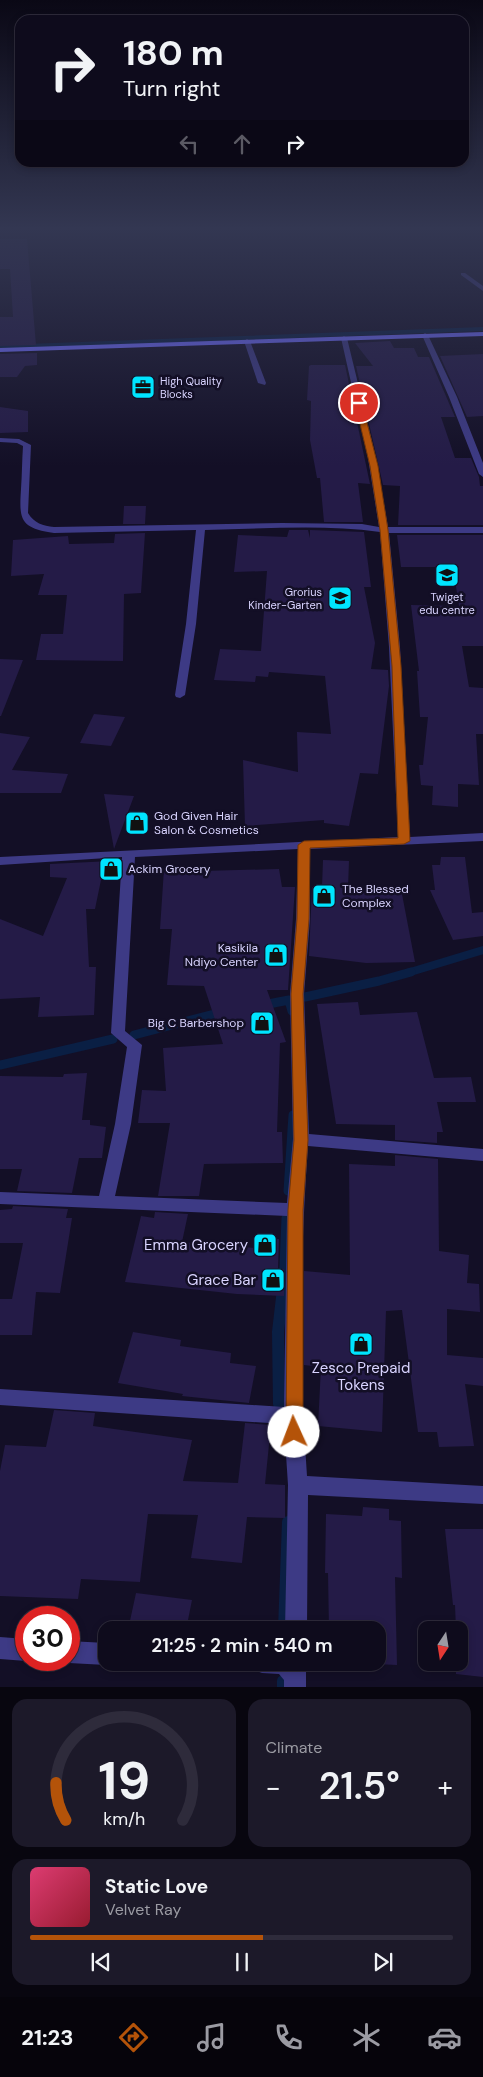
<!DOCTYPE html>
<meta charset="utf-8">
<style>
body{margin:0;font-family:"DM Sans",sans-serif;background:#1c1929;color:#f1f3f6;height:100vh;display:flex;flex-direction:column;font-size:19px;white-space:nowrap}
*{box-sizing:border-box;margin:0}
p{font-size:16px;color:#9b9ba3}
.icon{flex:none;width:28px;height:28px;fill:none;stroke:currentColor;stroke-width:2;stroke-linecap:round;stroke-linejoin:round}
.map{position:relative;height:1687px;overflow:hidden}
.sheet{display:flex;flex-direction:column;gap:12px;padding:12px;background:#08060f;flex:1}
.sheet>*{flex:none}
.banner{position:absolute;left:15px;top:15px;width:454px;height:152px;border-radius:15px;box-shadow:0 2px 8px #0003,0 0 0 1px #2e2b3b;background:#0e0b1c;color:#f1f3f6;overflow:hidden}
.needle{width:32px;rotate:192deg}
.tools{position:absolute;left:418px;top:1621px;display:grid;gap:10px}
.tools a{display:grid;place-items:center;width:50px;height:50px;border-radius:10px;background:#0e0b1c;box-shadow:0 2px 8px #0003,0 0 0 1px #2e2b3b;font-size:25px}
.speed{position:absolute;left:15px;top:1606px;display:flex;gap:10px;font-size:25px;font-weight:700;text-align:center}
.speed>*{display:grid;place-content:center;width:65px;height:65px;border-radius:50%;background:#0e0b1c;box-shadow:0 2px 8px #0003,0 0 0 1px #2e2b3b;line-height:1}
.speed .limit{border:8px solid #d22;background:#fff;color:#111}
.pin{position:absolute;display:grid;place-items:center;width:42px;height:42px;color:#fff;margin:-21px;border:2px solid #fff;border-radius:50%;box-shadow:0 1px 5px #0007}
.me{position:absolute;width:55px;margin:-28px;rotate:358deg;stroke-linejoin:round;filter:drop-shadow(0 0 4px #0008)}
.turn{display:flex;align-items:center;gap:18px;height:105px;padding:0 25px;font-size:22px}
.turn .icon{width:65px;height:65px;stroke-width:2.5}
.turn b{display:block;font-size:35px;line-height:42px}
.lanes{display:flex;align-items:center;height:48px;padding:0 25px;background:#0003;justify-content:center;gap:25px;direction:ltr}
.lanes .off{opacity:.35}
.big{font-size:38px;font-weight:600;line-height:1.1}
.sheet .tile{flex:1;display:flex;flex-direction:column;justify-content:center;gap:8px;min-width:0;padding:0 18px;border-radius:15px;background:#1c1929}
.sheet .dial{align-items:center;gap:0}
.dial svg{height:130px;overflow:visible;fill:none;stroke:#2e2b3b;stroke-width:7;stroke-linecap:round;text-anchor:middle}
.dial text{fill:#f1f3f6;stroke:none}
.song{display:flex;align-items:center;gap:15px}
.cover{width:60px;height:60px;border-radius:8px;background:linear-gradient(135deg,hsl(340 70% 55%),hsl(350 70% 35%))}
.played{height:5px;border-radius:2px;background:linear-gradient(90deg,#b45309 55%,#2e2b3b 55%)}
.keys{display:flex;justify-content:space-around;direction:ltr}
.heat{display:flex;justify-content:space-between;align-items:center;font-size:28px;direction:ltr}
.sheet .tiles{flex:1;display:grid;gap:12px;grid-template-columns:1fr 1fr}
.tile:last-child{grid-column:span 2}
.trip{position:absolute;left:98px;top:1621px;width:288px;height:50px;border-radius:15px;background:#0e0b1c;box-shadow:0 2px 8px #0003,0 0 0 1px #2e2b3b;font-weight:600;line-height:50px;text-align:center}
.menu{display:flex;height:80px;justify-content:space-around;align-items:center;background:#06040b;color:#9b9ba3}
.menu .icon{width:35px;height:35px}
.menu .selected{color:#b45309}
.menu b{font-size:22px;color:#f1f3f6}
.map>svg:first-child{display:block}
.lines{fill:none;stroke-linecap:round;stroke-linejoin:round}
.stream-far3{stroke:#0a1f44;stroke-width:4}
.stream-far2{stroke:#0a1f44;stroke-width:8}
.stream-far1{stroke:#0a1f44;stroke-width:9}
.stream{stroke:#0a1f44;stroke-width:12}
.building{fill:#241b47}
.lane{fill:#3d3a85;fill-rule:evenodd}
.street{fill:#3d3a85;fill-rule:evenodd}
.secondary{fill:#6f6bff;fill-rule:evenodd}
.route{fill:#b45309;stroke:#753606}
.labels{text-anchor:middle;stroke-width:5;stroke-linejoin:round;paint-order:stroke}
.far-poi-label{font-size:11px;fill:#d9d4ff;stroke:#130f26;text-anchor:start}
.poi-label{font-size:12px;fill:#d9d4ff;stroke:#130f26;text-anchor:start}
.near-poi-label{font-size:15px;fill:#d9d4ff;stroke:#130f26;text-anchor:end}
</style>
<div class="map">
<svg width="483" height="1687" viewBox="0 0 483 1687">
<rect width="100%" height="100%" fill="#130f26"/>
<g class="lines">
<path class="stream-far3" d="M0 347 483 329"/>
<path class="stream-far2" d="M407 973 483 950"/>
<path class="stream-far1" d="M305 997 379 981 411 972
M263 1005 289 1000 292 1011
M134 1035 222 1012
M0 1065 113 1039
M288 1191 293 1115
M283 1290 286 1218"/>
<path class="stream" d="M279 1404 278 1332 283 1289
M283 1426 286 1441
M284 1630 288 1522
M283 1681V1687"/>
</g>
<path class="building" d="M0 239H27L36 345 0 346V317H13L10 269H0Z
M390 341 394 348H414L418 357H429L455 417H441L455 458H471L479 477 480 486H483V525H398L400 486 383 485 356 366H373L355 343Z
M37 353V365L25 366 17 377H0V354Z
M483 354V416L467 417 440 356Z
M311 365H345L370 484 358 483 363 522H324L320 478H317L310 440 311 401 307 400 309 366Z
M0 407 28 411V432L0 433Z
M124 506H146L145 524H123Z
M289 530H308L310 538V530L364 532 371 587H364L375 643 371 669 388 670 389 686 378 774 360 773 349 826 324 823V820L245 826 243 760 298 772 297 732 331 734 325 676 269 672 268 677 256 676 255 682 214 680 220 649 261 651 267 571 234 572 238 535 287 537Z
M145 533 141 593 124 594 123 661 36 660 41 634H63L67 595H38L44 574 11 576 13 540 68 536 69 544 114 543 115 534Z
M397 535H483V646H462L469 687 483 688V734H476L479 785 458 784V807L432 805 433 786 421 785 419 765H423L428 717H420L417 671H419L411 605 459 606 453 567H401Z
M0 659 23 660 1 716H0Z
M94 714 125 717 111 746 80 743Z
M0 733 30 737 12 770 68 774 61 793H0Z
M104 794 134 796 114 849Z
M441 857H465L472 913 483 912V936L453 940 430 890H435L432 865H440Z
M323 860 349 861 348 888 401 889 415 962 366 963 309 956 312 887H322Z
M111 861 110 880H101L95 909H86L89 967H96L94 1015 38 1017 40 997 0 999V919L43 936 67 878 50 877V864Z
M203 868V871L279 869 282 887H295L288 990H267L286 1042 280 1043 277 1132H282L283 1163 204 1164 199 1196H158L170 1123H138L142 1090 166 1091 163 1048 223 1044 204 986 167 985 172 929H160L164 869Z
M358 1002 360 1015 417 1012 434 1078 471 1077 476 1102H437L443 1132H437V1143L395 1140V1125L336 1124 317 1004Z
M87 1073 82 1120H90V1125L106 1127 102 1158H79L72 1193 17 1191 22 1169H0V1076L63 1077 64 1074Z
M395 1155 438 1159 439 1251 469 1255 467 1283 479 1284 480 1312 447 1309V1355L483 1358V1386L465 1384 474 1446 439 1447 437 1432H418L402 1310 386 1311 382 1432 318 1426 321 1367 304 1365V1271L350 1275 349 1164 395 1166Z
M13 1206 68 1209 66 1218H72L60 1293 36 1292 32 1335H0V1299H12L23 1243H0V1210L12 1209Z
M155 1212 188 1214 182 1242 255 1248 256 1238 279 1239 278 1269H284V1296L237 1294 125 1282 141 1216 154 1218Z
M133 1332 181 1340 180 1346 231 1353 230 1363 256 1366 249 1403 182 1396 183 1394 118 1383Z
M54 1410 95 1413 93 1426 192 1440 183 1481 238 1483 245 1423 271 1425 265 1484 285 1485V1518L247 1517 242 1563 191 1558 198 1515 148 1514 140 1582 81 1579 78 1599 0 1596V1471L5 1445 46 1447Z
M363 1507 389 1509V1520L401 1521 402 1578 395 1577 397 1665 334 1662H376V1630H329L328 1573H325L326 1514 362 1516Z
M445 1529H483V1677L456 1674V1662H459V1630H456L455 1605H453Z
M136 1593 192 1600 186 1630H128Z"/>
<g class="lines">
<path class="lane" d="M461 273H465L483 286V291L461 275Z"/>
<path class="street" d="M425 333 428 335 457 397 483 463V477L479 474 449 397 422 335Z
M344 336 347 338 376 458 388 527H483V533H389L400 647 410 837 483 833V841L310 849V919L304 994 309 1134 483 1149V1161L308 1146C300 1254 299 1367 307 1476L483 1486V1504L308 1495 307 1630H285L288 1485 284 1424 0 1405V1389L284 1407 287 1216 0 1204V1192L99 1196 115 1124 127 1047 111 1033 122 857 0 865V857L398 837 389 647 380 532C323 524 263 529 205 530L196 624 185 695 180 698 176 697 175 695 186 624 196 530 54 533C20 528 19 520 21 489 22 475 22 460 23 446L17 443 0 442V438L19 439 31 445 28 513C34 523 43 526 54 527L282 523 362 524 379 527 368 458 341 338ZM298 849 296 919 290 994 293 1139 287 1203 115 1196 131 1124 142 1045 125 1031 135 857Z
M247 339 250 341 266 383 265 385 258 383 244 341Z
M0 1637 26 1639V1660H28L26 1661 0 1659Z
M69 1641 106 1643V1662H112L106 1665 69 1663 62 1660H69Z
M251 1662H306V1687H284V1680L279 1674 262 1673 254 1670Z"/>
<path class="secondary" d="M483 332V336L0 352V348Z"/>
</g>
<linearGradient id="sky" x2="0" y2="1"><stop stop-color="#0a0815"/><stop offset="0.49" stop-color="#333752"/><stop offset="1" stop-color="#333752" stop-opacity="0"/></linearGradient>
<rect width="483" height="466" fill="url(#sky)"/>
<path class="route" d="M359 401 362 403 378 466 388 530 401 666 410 841 404 844 310 848 309 919 303 994 308 1140 303 1210V1432L300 1438 294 1440 288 1438 286 1432 288 1210 294 1140 291 994 297 919 298 845 304 841 398 838 392 666 380 530 370 466 355 403Z"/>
<defs>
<g id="office-square" transform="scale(1.25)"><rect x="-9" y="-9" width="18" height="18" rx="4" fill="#00e5ff" stroke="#130f26"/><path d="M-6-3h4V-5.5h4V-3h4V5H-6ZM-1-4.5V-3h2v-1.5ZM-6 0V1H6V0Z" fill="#111"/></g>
<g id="school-square" transform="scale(1.25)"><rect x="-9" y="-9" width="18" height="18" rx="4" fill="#00e5ff" stroke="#130f26"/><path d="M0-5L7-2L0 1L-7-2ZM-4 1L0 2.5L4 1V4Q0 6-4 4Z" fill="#111"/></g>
<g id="shop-square" transform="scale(1.25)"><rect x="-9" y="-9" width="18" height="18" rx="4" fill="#00e5ff" stroke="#130f26"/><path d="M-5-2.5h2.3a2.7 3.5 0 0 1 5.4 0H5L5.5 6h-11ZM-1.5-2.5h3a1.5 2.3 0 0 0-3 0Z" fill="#111"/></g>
</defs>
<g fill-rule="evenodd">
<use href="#office-square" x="143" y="387"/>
<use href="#school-square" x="447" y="575"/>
<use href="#school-square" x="340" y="598"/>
<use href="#shop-square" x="137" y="823"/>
<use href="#shop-square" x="111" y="869"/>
<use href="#shop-square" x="324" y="896"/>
<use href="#shop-square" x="276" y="955"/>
<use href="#shop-square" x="262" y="1023"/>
<use href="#shop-square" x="265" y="1245"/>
<use href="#shop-square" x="273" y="1280"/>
<use href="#shop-square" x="361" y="1344"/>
</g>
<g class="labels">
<g class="far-poi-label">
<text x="160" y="385">High Quality<tspan x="160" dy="13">Blocks</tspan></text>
<text x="322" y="596" text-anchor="end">Grorius<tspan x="322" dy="13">Kinder-Garten</tspan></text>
<text x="447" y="601" text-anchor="middle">Twiget<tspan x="447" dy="13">edu centre</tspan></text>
</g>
<g class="poi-label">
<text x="154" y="820">God Given Hair<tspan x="154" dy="14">Salon &amp; Cosmetics</tspan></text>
<text x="128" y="873">Ackim Grocery</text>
<text x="342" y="893">The Blessed<tspan x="342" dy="14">Complex</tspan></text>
<text x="258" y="952" text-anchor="end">Kasikila<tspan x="258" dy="14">Ndiyo Center</tspan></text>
<text x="244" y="1027" text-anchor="end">Big C Barbershop</text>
</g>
<g class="near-poi-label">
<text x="248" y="1250">Emma Grocery</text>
<text x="256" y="1285">Grace Bar</text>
<text x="361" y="1373" text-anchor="middle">Zesco Prepaid<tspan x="361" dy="17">Tokens</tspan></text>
</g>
</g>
</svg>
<div class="tools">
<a><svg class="needle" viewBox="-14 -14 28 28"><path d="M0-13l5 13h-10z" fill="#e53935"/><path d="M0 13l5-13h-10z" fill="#9b9ba3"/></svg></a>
</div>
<div class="speed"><div class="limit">30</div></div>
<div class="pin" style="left:359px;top:403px;background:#d93025"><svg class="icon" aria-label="arrive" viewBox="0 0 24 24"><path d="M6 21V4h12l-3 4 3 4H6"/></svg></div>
<svg class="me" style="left:294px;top:1432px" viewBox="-20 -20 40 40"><circle r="19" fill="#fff"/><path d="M0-13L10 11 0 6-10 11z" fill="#b45309"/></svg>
<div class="trip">21:25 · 2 min · 540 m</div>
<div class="banner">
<div class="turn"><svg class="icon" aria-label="right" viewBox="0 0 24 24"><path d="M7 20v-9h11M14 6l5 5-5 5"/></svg><div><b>180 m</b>Turn right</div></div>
<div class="lanes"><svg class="icon off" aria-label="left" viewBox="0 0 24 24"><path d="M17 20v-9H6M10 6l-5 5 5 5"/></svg><svg class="icon off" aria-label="ahead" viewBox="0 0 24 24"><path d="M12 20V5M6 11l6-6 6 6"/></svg><svg class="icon" aria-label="right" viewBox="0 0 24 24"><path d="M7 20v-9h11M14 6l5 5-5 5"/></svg></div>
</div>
</div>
<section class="sheet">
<div class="tiles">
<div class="tile dial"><svg viewBox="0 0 100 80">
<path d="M14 69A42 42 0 1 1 86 69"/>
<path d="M14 69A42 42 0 0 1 8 46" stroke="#b45309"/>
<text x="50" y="56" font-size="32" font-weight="700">19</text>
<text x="50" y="72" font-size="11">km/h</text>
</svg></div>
<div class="tile"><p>Climate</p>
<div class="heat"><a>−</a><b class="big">21.5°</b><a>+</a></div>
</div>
<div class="tile">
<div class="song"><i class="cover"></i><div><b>Static Love</b><p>Velvet Ray</p></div></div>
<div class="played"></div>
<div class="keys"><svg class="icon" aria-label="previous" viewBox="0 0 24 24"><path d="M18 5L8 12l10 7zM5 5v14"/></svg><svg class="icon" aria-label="pause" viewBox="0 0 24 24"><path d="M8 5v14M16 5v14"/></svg><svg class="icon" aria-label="next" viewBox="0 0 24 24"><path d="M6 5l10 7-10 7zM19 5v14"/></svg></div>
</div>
</div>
</section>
<nav class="menu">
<b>21:23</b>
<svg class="icon selected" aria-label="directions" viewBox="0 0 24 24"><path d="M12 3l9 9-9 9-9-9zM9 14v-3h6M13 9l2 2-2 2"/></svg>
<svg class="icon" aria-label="music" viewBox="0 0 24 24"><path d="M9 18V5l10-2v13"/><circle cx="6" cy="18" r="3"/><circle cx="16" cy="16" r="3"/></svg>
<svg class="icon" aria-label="phone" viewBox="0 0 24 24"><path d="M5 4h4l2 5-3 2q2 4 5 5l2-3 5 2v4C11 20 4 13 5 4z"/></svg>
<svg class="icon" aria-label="climate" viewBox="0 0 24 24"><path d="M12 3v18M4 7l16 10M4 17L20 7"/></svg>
<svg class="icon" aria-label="car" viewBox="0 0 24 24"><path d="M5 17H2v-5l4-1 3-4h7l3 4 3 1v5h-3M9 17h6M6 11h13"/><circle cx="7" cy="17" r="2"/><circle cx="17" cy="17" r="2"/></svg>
</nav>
